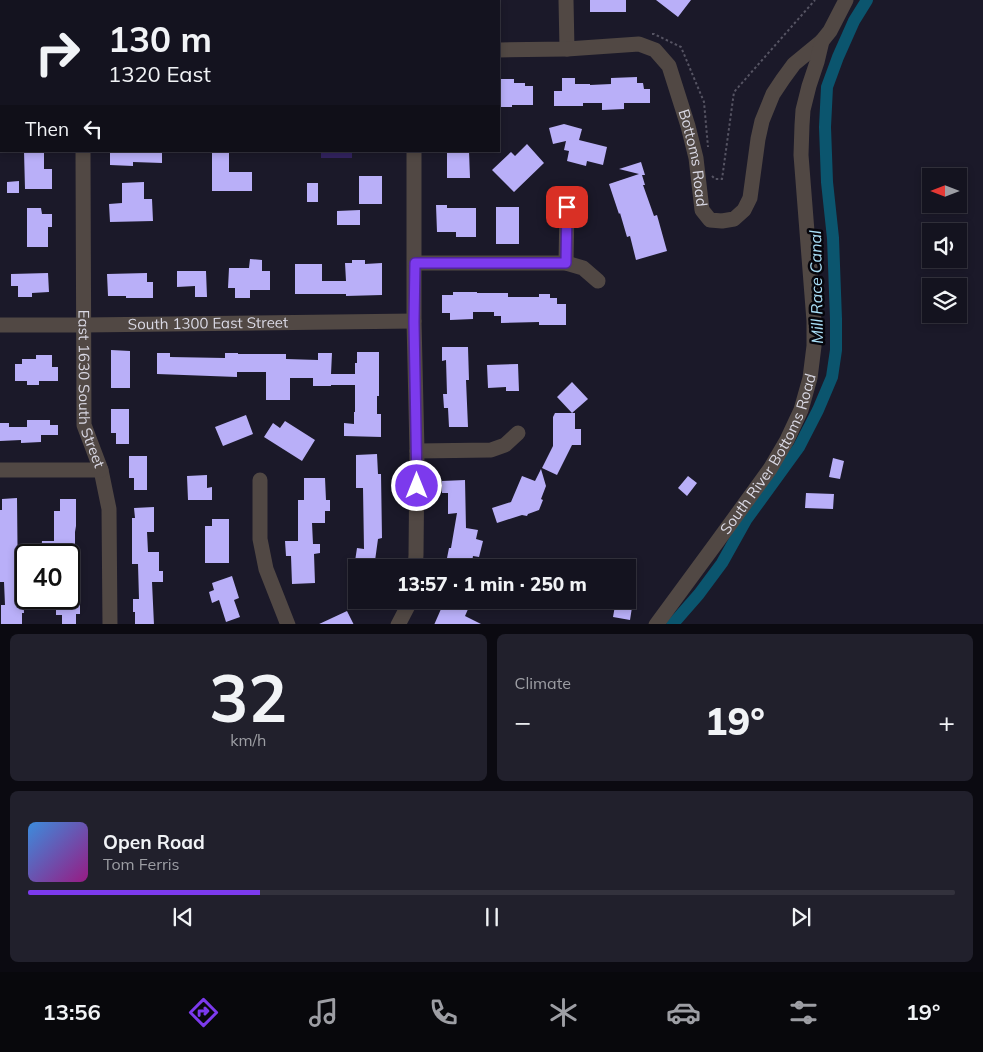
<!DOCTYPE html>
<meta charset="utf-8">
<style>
body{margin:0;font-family:Mulish,sans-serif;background:#21202c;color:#f1f3f6;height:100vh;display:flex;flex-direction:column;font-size:19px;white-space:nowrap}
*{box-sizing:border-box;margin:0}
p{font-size:16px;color:#9d9ea4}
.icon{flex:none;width:28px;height:28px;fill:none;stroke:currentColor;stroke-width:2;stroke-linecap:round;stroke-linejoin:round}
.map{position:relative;height:624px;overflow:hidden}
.details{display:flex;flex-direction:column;gap:10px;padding:10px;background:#0b0a11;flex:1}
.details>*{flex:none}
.banner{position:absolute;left:0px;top:0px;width:500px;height:152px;box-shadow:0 2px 8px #0003,0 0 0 1px #33323d;background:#14131f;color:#f1f3f6;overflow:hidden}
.needle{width:32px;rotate:270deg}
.buttons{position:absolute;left:922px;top:168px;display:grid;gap:10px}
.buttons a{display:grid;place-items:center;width:45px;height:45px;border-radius:0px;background:#14131f;box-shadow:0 2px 8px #0003,0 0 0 1px #33323d;font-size:25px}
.speed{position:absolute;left:15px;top:544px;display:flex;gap:10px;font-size:25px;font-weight:700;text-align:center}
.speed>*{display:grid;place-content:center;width:65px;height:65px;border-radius:50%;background:#14131f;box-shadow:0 2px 8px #0003,0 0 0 1px #33323d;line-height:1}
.speed .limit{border:2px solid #111;border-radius:8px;background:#fff;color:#111}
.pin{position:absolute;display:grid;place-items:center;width:42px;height:42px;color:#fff;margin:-21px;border-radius:10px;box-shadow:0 2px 8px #0006}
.me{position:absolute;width:55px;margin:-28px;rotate:0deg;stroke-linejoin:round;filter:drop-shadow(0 0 4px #0008)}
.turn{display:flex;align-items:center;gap:18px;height:105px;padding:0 25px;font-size:22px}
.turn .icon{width:65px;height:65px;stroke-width:2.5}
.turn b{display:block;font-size:35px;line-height:42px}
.then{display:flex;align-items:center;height:48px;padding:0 25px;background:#0003;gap:10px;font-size:19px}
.big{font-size:38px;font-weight:800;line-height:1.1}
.details .tile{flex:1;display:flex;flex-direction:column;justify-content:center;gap:8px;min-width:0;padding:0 18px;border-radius:8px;background:#21202c}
.details .dial{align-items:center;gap:0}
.dial b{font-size:65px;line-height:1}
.song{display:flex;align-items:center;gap:15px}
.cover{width:60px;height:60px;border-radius:8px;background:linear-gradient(135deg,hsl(210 70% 55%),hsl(310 70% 35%))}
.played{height:5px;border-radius:2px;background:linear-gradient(90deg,#7c3aed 25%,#33323d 25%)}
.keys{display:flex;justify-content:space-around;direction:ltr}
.heat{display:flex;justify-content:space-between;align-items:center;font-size:28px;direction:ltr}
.details .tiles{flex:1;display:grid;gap:10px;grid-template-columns:1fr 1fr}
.tile:last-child{grid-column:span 2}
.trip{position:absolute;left:348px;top:559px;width:288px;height:50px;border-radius:0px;background:#14131f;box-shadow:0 2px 8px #0003,0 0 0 1px #33323d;font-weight:800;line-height:50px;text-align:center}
.tab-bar{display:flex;height:80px;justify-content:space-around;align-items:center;background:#08080c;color:#9d9ea4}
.tab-bar .icon{width:35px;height:35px}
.tab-bar .active{color:#7c3aed}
.tab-bar b{font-size:22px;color:#f1f3f6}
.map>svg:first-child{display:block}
.park{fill:#32235f}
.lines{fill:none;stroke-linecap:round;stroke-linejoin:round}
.canal{stroke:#0b556e;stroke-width:12}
.building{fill:#b9aff8}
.path{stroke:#565463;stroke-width:2;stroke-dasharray:2.5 2.5;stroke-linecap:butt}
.minor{stroke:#514844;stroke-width:15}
.route-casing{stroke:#51269a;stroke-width:12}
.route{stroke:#7c3aed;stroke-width:9}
.labels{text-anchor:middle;stroke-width:5;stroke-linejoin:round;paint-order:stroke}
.street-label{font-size:15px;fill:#dad9e5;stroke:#06050b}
.water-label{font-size:16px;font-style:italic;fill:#abe0f8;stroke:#06050b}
</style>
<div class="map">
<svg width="983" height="625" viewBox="0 0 983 625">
<rect width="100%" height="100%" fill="#1b1929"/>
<path class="park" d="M321 151H352V158H321Z"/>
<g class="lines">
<path class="canal" d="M672 625 699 594 722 563 746 520 799 447 818 410 832 377 836 350V319L833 238 827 182 825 127 827 87 838 57 854 21 867 0"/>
</g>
<path class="building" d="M590 0H626V12H590Z
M656 0H691L678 17Z
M637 77V83H643L644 89H650V103H624V109L602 110V103H583V106H554V91H562V78H575V84H590V85L611 84V78Z
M499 79H514V83H525V86H533V105H512V107H499Z
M564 124 582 129 579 140 607 147 603 165 587 161 586 166 567 161 569 151 564 150 566 141 553 144 549 128Z
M527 144 544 163 514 192 492 170 511 152 515 156Z
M24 151H44V169H52V189H25Z
M110 151H162V163L133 162V166L110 165Z
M212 151H229V172H252V191H212Z
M447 151H469L470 178H447Z
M641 162 645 175H642L645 185H643L654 216 657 215 667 251 636 260 630 236 627 237 620 213 619 214 609 184 639 174 619 169Z
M359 176H382V204H359Z
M19 181V193H7V182Z
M144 182V199H152L153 221 110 222 109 204 122 203V183Z
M307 183H318V202H307Z
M436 205H447V208H476V237H456V232H437Z
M496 207H519V244H496Z
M27 208H41L42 214H52V227H48V247H27Z
M360 210V225H337V211Z
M250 259 262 260V271H270V290H250V298H235V288H228L229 268H249Z
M352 260H365V264L382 263V295L346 296V294H295V264H322V281H346L345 263H352Z
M177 271H206L207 297H195V286L177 287Z
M48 273 49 292 32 293V297H18V286H11V274Z
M147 273V282H153V298H126V296H108L107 274Z
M453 292H477V293H508V297H539V294H550V298H557V304H566V325H539V322L501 323V316H494V312H473V319L450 320V313H442V295H453Z
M442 347H468L469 380H466L468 427H449L448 408H444L443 394H447L446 360 442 361Z
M111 350 130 351V388H111Z
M357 352H379V396H377V414H381V437L344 436V423L354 424V412H355V385H331V386H313V378H290V400H266V372H237V377L157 374V353H170V357L225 358V353H238V354H286V359L318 360V353H332L331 374H355V363H357Z
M36 355H52V367H58V381H39V385H27V381H15V364H22V359H36Z
M518 364 519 391H506V387L488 388 487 365Z
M572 382 588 399 572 413H575V429H581V445H572L557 475 542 468 553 446V417L555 413H572L557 397Z
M111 409H129V444H116V433H111Z
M246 415 253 434 223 446 215 427Z
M27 420H50V425H58V435H41V442L21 443V440L0 441V423H9V427H27Z
M285 421 315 440 302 461 264 437 273 423 280 428Z
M377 454 378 474H381L382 538 378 539 374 568H354L357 548 364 549 363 488H356V455Z
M129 456H147V490H134V478H129Z
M833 458 844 461 840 479 829 477Z
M541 469 546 486 541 499 543 500 539 510 528 514 527 516 522 515 497 523 492 508 511 502 522 476 535 481Z
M207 475V488L212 487V500H188L187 476Z
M688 476 697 483 687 496 678 488Z
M304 478H325L326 500H330V511H325V523H312L313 544H320V553L314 554 315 583 292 584 291 556H286L285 541H298V500H304Z
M465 480 466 528 478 530 476 539 483 541 479 557 473 556 471 568H445L449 548H451L457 513 448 514V493H442V481Z
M806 493 834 494 833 509 805 508Z
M17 498 18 593H23L24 613H22V625H1V605H5L4 582H0V510H2V499Z
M60 499H76V526L75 532V555H41L42 541H54V511H60Z
M154 507V532H147L148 552H159V571H163V582H152L154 625H135V612H133V599H139L138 564H132V518H135L134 508Z
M212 519H229V563H205V526H212Z
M69 566H78L77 592H80V614H76V625H62V615H56V598H69Z
M232 576 239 598 234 600 240 617 226 622 219 600 212 603 209 592 214 590 212 583Z
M440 600H472L465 616 483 625H434L441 609 437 607Z
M616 600 633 601 630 620 613 617Z
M347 611 354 625H317Z"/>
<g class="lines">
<path class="path" d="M652 34H654L681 47 704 102 708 147
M712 176 715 179H722L734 92 815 0"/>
<g class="minor">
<path d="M74 0V1"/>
<path d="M397 0V1"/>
<path d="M566 0 567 49"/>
<path d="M156 1V0"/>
<path d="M276 1V0"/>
<path d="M322 1V0"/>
<path id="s1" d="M499 50 567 49 639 44 655 50 669 66 688 126 696 158 702 210 710 220 722 221 734 219 744 210 750 198 758 139 762 121 773 94 783 79 794 64 822 41"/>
<path d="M0 58H1"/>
<path id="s2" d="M83 151 84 425 101 470 109 509 110 625"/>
<path d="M414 151V321L417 451 416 555 415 568"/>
<path d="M415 263H566L583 268 598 281"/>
<path d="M566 263 567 207"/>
<path id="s3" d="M0 325H83L414 321"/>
<path d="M417 451 491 450 505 445 518 433"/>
<path d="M0 470H101"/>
<path d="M260 480V539L266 569 288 625"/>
<path d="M398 625 411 600"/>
<path id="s4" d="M656 625 717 542 770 469 787 440 801 410 810 378 814 346V321L801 155 802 125 803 110 809 86 817 62 822 41 830 31 846 0"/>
</g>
</g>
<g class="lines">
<g class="route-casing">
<path id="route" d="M417 486 414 322 415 263H566L567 207"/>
</g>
<use href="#route" class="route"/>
</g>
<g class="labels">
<g class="street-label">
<text dy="5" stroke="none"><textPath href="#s1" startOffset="274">Bottoms Road</textPath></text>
<text dy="5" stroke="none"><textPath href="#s3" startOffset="208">South 1300 East Street</textPath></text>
<text dy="5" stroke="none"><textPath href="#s2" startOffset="239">East 1630 South Street</textPath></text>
<text dy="5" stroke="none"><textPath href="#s4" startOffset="206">South River Bottoms Road</textPath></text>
</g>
<g class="water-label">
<text transform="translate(816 287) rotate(-91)" y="6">Mill Race Canal</text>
</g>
</g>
</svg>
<div class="buttons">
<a><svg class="needle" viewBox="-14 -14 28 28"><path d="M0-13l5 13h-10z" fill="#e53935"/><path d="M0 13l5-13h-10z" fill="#9d9ea4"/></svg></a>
<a><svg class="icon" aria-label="sound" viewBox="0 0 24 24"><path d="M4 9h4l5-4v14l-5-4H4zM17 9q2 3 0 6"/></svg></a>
<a><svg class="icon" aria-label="layers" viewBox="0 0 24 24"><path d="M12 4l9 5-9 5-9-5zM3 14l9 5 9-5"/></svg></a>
</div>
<div class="speed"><div class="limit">40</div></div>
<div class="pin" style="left:567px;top:207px;background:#d93025"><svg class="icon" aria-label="arrive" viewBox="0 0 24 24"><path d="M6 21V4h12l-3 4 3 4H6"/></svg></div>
<svg class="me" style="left:417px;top:486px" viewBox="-20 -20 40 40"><circle r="17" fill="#7c3aed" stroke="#fff" stroke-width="3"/><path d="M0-11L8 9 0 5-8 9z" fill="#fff"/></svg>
<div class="trip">13:57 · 1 min · 250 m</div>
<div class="banner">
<div class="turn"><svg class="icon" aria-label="right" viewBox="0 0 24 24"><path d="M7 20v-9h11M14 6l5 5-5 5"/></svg><div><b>130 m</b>1320 East</div></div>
<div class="then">Then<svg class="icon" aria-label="left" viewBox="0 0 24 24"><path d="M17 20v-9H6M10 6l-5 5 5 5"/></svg></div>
</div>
</div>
<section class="details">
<div class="tiles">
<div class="tile dial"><b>32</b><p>km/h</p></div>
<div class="tile"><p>Climate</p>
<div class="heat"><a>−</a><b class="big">19°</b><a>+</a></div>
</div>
<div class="tile">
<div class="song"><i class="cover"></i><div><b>Open Road</b><p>Tom Ferris</p></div></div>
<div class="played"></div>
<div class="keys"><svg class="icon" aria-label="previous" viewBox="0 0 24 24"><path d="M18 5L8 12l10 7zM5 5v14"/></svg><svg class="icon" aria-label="pause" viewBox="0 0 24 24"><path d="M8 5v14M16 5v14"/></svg><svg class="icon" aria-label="next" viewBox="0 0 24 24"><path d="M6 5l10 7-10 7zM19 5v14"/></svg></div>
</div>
</div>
</section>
<nav class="tab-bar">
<b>13:56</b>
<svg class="icon active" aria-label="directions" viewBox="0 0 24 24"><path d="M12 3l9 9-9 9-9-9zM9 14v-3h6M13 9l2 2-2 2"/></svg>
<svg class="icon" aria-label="music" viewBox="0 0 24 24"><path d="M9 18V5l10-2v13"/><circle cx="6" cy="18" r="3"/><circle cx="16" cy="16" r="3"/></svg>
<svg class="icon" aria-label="phone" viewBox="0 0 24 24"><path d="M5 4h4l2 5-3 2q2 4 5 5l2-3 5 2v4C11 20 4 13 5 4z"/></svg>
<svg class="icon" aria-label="climate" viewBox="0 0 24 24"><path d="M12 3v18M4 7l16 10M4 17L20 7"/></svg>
<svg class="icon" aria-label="car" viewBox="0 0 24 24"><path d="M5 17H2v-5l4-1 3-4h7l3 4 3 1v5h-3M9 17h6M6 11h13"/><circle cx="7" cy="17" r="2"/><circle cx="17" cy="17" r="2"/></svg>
<svg class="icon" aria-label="filters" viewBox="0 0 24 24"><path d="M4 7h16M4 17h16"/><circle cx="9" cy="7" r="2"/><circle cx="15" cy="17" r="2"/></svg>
<b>19°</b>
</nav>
